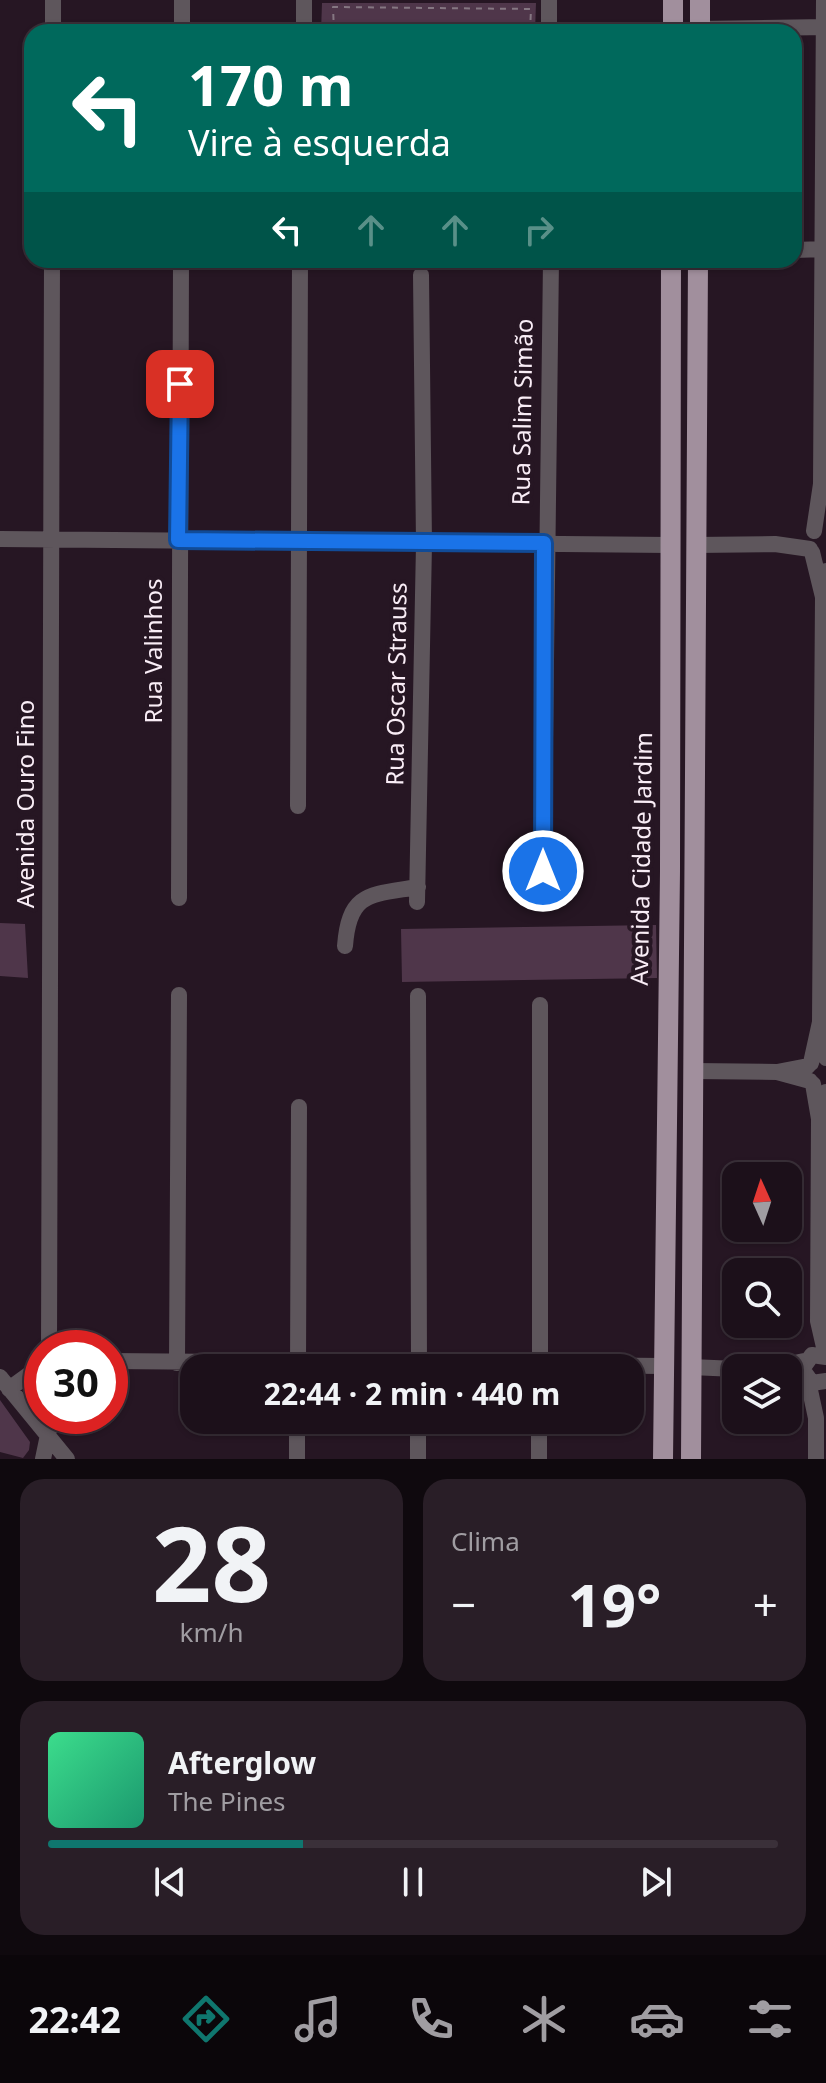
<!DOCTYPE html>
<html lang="pt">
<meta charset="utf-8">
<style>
body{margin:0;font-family:"Noto Sans",sans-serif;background:#291e27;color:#f1f3f6;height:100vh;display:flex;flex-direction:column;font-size:30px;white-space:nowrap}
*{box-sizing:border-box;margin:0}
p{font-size:26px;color:#a09da2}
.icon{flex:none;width:44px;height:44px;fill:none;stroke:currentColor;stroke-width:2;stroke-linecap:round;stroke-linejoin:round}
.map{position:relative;height:1459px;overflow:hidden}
.panel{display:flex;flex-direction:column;gap:20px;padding:20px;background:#0f090e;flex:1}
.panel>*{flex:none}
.banner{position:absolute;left:24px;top:24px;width:778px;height:244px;border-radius:24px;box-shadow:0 2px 6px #0004,0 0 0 2px #3a3039;background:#00695c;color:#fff;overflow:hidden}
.needle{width:52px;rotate:357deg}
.controls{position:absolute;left:722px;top:1162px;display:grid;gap:16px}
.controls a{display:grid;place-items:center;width:80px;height:80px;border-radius:16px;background:#1c101a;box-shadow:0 2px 6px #0004,0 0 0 2px #3a3039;font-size:40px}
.speed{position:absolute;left:24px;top:1330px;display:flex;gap:16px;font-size:40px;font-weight:700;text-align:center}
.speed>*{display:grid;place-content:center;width:104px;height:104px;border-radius:50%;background:#1c101a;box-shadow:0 2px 6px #0004,0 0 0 2px #3a3039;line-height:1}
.speed .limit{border:12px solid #d22;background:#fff;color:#111}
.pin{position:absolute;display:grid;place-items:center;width:68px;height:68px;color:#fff;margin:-34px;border-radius:16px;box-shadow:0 4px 12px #0006}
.me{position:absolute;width:88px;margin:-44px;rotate:0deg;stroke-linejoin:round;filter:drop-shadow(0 0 6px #0008)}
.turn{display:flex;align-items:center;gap:28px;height:168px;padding:0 32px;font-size:36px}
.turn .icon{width:104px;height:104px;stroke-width:2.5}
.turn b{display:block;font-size:56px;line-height:68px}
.lanes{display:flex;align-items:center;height:76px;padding:0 32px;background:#0003;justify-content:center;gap:40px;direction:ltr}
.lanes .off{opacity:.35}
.big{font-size:60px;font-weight:700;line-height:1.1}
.panel .widget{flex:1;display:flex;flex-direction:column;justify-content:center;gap:12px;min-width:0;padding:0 28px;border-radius:24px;background:#291e27}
.panel .dial{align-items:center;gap:0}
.dial b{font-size:104px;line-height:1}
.song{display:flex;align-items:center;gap:24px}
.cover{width:96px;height:96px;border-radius:12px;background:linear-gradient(135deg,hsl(150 70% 55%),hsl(160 70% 35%))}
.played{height:8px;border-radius:4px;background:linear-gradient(90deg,#0f766e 35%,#3a3039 35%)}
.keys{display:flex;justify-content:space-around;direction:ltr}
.heat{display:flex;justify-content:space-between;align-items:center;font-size:44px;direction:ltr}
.panel .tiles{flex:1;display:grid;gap:20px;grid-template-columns:1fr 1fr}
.widget:last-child{grid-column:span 2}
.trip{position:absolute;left:180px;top:1354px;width:464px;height:80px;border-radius:24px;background:#1c101a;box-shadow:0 2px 6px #0004,0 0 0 2px #3a3039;font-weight:700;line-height:80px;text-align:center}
.menu{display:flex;height:128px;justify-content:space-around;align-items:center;background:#0b060a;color:#a09da2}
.menu .icon{width:56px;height:56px}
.menu .current{color:#0f766e}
.menu b{font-size:36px;color:#f1f3f6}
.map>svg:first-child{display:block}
.green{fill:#4f364a}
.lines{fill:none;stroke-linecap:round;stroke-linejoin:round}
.path{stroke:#857782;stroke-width:2;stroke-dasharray:6 6;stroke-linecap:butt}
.minor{stroke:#5e565c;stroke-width:16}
.major{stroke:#a18f9d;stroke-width:20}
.route-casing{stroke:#114b97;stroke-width:20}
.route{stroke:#1a73e8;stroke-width:14}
.labels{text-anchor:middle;stroke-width:8;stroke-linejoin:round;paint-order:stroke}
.street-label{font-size:24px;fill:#f9edf6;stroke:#261623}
</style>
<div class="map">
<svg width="826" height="1459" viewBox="0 0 826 1459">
<rect width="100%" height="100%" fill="#261623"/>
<path class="green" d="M322 3H536L535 32H321Z
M0 923 25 924 28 978 0 976Z
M656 925 657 978 402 982 401 929Z
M0 1400 30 1442 29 1450 23 1458 0 1452Z"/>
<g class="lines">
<path class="path" d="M334 32 333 7 531 9 530 32"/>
<path class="minor" d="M549 0V32
M700 29 826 27
M53 32V0
M182 32V0
M304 32V0
M794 250 826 249
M814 531 821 484 824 0
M0 539 670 545
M695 545 775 544 810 549
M812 552 823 597 826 571
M298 806 300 260
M179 898 181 260
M543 901 551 260
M417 902 424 544 421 275
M345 946C349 891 371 895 418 887
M418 996 419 1368
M820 1022 823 597
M811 1063 820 1022 826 1058
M808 1066 777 1072 810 1081
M694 1071 777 1072
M813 1084 819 1119 826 1092
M819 1119 818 1321 826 1356
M49 1348 52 260
M826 1357 812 1355 802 1369 812 1383 826 1381
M110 1361 663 1366
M177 1363 179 995
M691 1367 736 1369
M298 1368 299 1107
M540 1368V1005
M771 1368 804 1361
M0 1377 67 1459
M808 1381 816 1418V1459
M9 1389 42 1365
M43 1459 52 1416
M297 1459V1420
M418 1459V1420
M539 1459V1420"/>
<path class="major" d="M673 32V0
M700 32V0
M663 1459 670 871 671 260
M691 1459 698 260"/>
</g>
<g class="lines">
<g class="route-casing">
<path id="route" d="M180 384 178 540 544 543 543 871"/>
</g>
<use href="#route" class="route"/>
</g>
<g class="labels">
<g class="street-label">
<text transform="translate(523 412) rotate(-89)" y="8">Rua Salim Simão</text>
<text transform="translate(154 651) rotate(-90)" y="8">Rua Valinhos</text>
<text transform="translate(397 684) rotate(-89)" y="8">Rua Oscar Strauss</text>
<text transform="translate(26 804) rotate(-90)" y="8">Avenida Ouro Fino</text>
<text transform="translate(642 859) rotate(-89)" y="8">Avenida Cidade Jardim</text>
</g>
</g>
</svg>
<div class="controls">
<a><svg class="needle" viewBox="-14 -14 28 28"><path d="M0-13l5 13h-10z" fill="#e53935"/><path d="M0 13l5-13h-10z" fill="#a09da2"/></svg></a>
<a><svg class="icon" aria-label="search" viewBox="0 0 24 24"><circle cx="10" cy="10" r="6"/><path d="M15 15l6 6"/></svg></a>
<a><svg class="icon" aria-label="layers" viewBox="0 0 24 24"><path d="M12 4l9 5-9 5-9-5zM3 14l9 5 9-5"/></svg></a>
</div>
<div class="speed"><div class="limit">30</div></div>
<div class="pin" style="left:180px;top:384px;background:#d93025"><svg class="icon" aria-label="arrive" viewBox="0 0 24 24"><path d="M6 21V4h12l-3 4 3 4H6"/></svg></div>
<svg class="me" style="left:543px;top:871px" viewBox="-20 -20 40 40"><circle r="17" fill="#1a73e8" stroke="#fff" stroke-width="3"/><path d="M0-11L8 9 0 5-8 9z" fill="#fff"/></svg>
<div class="trip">22:44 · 2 min · 440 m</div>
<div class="banner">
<div class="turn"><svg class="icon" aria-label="left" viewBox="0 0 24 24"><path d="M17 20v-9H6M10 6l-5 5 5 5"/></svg><div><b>170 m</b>Vire à esquerda</div></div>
<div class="lanes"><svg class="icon" aria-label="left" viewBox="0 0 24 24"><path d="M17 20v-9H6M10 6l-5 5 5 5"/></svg><svg class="icon off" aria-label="ahead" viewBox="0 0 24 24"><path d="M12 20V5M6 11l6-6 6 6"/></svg><svg class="icon off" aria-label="ahead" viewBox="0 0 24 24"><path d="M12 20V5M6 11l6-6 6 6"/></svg><svg class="icon off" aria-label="right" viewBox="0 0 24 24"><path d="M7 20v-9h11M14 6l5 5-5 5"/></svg></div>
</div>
</div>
<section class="panel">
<div class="tiles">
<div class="widget dial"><b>28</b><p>km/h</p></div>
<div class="widget"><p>Clima</p>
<div class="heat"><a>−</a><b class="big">19°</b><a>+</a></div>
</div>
<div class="widget">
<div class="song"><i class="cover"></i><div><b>Afterglow</b><p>The Pines</p></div></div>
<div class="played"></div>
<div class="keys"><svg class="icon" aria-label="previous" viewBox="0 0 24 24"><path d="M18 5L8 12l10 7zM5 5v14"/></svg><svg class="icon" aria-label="pause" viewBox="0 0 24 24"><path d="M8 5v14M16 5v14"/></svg><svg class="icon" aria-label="next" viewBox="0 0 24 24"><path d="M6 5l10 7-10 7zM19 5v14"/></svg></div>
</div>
</div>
</section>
<nav class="menu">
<b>22:42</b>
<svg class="icon current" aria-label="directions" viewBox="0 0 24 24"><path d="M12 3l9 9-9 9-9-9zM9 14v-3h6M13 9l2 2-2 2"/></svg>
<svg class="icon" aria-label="music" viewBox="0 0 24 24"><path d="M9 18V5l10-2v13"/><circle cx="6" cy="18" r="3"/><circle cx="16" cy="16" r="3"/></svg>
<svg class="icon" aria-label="phone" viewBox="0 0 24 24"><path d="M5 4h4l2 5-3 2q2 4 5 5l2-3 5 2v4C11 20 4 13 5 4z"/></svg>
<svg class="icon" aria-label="climate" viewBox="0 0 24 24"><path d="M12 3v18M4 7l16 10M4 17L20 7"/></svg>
<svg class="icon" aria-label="car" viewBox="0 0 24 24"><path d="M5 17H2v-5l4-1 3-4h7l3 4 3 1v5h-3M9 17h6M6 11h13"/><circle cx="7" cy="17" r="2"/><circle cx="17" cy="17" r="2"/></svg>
<svg class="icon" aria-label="filters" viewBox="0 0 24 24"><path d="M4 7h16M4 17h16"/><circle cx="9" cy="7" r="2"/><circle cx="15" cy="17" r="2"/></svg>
</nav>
